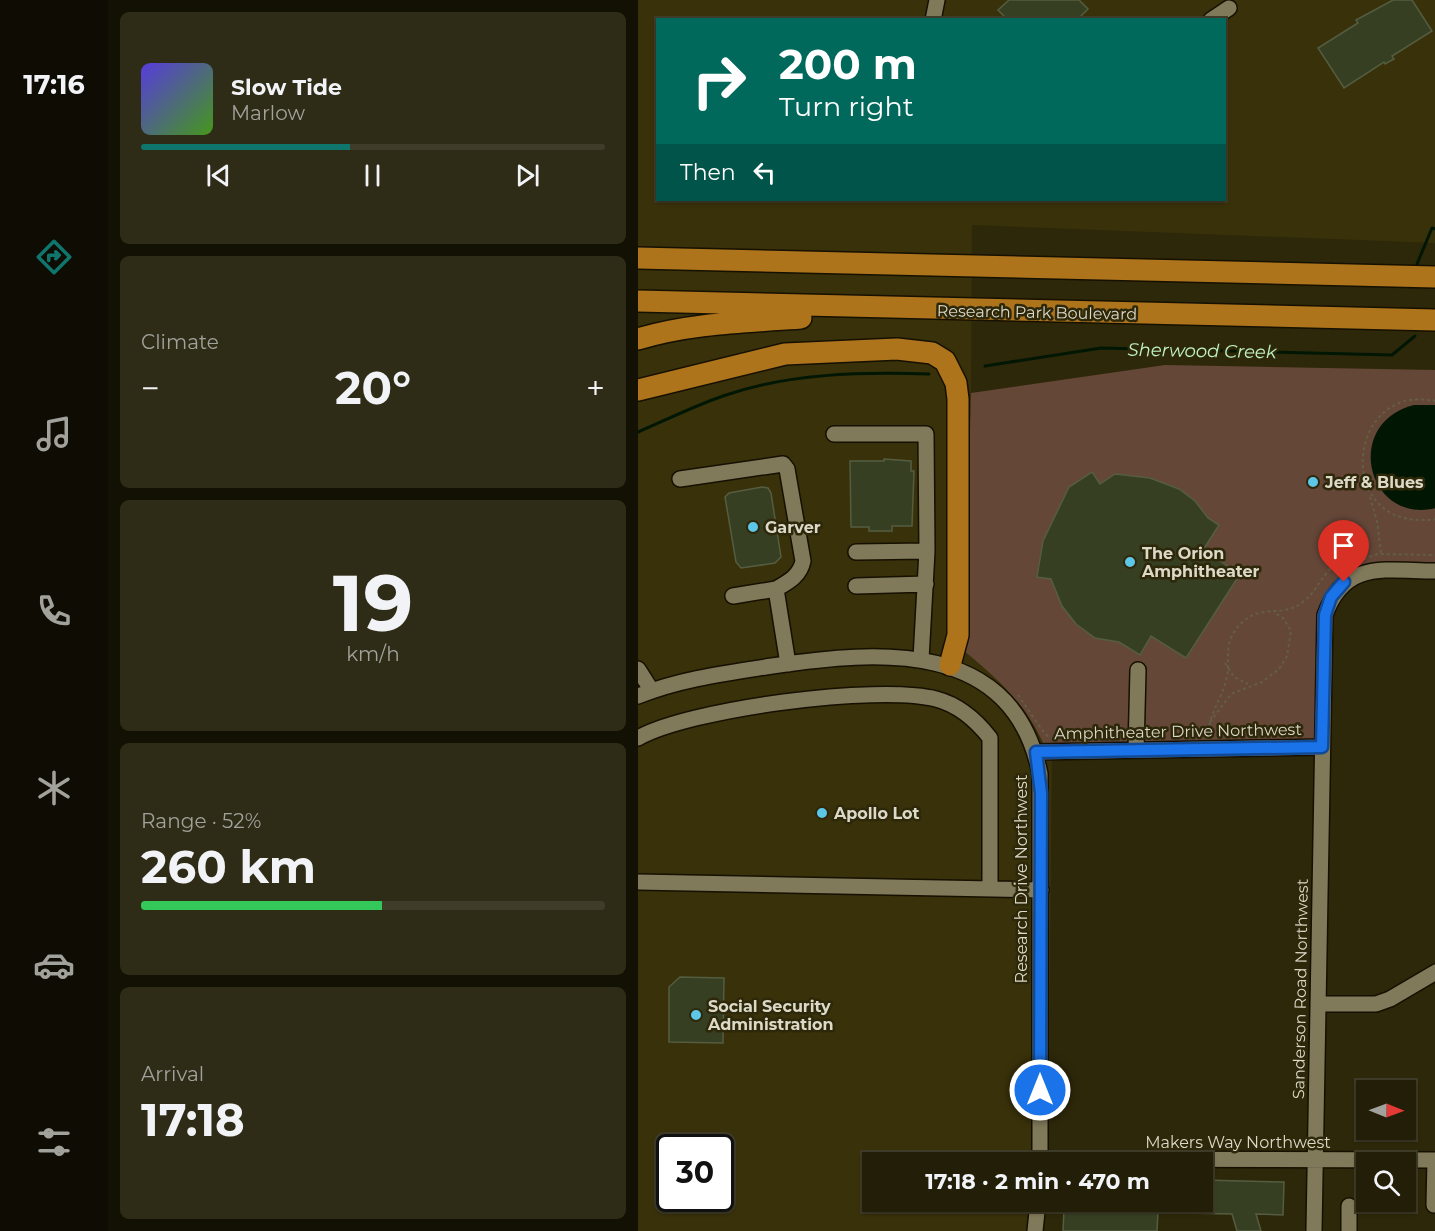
<!DOCTYPE html>
<meta charset="utf-8">
<style>
body{margin:0;font-family:Montserrat,sans-serif;background:#2e2b16;color:#f1f3f6;height:100vh;display:flex;flex-direction:column;font-size:22px;white-space:nowrap}
*{box-sizing:border-box;margin:0}
p{font-size:20px;color:#a2a29c}
.icon{flex:none;width:33px;height:33px;fill:none;stroke:currentColor;stroke-width:2;stroke-linecap:round;stroke-linejoin:round}
.map{position:relative;flex:1;overflow:hidden}
.panel{display:flex;flex-direction:column;gap:12px;padding:12px;background:#131004;width:530px}
.panel>*{flex:none}
.banner{position:absolute;left:18px;top:18px;width:570px;height:183px;border-radius:0px;box-shadow:0 2px 4px #0004,0 0 0 2px #3f3c29;background:#00695c;color:#fff;overflow:hidden}
.needle{width:39px;rotate:91deg}
.buttons{position:absolute;left:718px;top:1080px;display:grid;gap:12px}
.buttons a{display:grid;place-items:center;width:60px;height:60px;border-radius:0px;background:#221e08;box-shadow:0 2px 4px #0004,0 0 0 2px #3f3c29;font-size:30px}
.speed{position:absolute;left:18px;top:1134px;display:flex;gap:12px;font-size:30px;font-weight:700;text-align:center}
.speed>*{display:grid;place-content:center;width:78px;height:78px;border-radius:50%;background:#221e08;box-shadow:0 2px 4px #0004,0 0 0 2px #3f3c29;line-height:1}
.speed .limit{border:3px solid #111;border-radius:9px;background:#fff;color:#111}
.pin{position:absolute;display:grid;place-items:center;width:51px;height:51px;color:#fff;margin:-62px -26px;border-radius:50% 50% 50% 0;rotate:-45deg;box-shadow:0 0 6px #0007}
.pin .icon{rotate:45deg}
.me{position:absolute;width:66px;margin:-33px;rotate:0deg;stroke-linejoin:round;filter:drop-shadow(0 0 4px #0008)}
.turn{display:flex;align-items:center;gap:21px;height:126px;padding:0 24px;font-size:27px}
.turn .icon{width:78px;height:78px;stroke-width:2.5}
.turn b{display:block;font-size:42px;line-height:51px}
.then{display:flex;align-items:center;height:57px;padding:0 24px;background:#0003;gap:12px;font-size:22px}
.big{font-size:45px;font-weight:700;line-height:1.1}
.panel .tile{flex:1;display:flex;flex-direction:column;justify-content:center;gap:9px;min-width:0;padding:0 21px;border-radius:9px;background:#2e2b16}
.panel .dial{align-items:center;gap:0}
.dial b{font-size:78px;line-height:1}
.song{display:flex;align-items:center;gap:18px}
.cover{width:72px;height:72px;border-radius:9px;background:linear-gradient(135deg,hsl(250 70% 55%),hsl(100 70% 35%))}
.played{height:6px;border-radius:3px;background:linear-gradient(90deg,#0f766e 45%,#3f3c29 45%)}
.keys{display:flex;justify-content:space-around;direction:ltr}
.heat{display:flex;justify-content:space-between;align-items:center;font-size:33px;direction:ltr}
.charge{height:9px;border-radius:4px;background:linear-gradient(90deg,#34c759 52%,#3f3c29 0)}
.trip{position:absolute;left:224px;top:1152px;width:351px;height:60px;border-radius:0px;background:#221e08;box-shadow:0 2px 4px #0004,0 0 0 2px #3f3c29;font-weight:700;line-height:60px;text-align:center}
main{display:flex;flex:1;min-height:0}
.tabs{display:flex;flex-direction:column;width:108px;justify-content:space-around;align-items:center;background:#0e0c03;color:#a2a29c}
.tabs .icon{width:42px;height:42px}
.tabs .selected{color:#0f766e}
.tabs b{font-size:27px;color:#f1f3f6}
.map>svg:first-child{display:block}
.built{fill:#39310a;fill-rule:evenodd}
.green{fill:#654738}
.water{fill:#011704}
.lines{fill:none;stroke-linecap:round;stroke-linejoin:round}
.stream{stroke:#011704;stroke-width:3}
.building{fill:#373f23;stroke:#555d41;stroke-width:1.5}
.minor-casing{stroke:#161000;stroke-width:18}
.highway-casing{stroke:#161000;stroke-width:24}
.path{stroke:#635e44;stroke-width:2;stroke-dasharray:3 3;stroke-linecap:butt}
.minor{stroke:#80795a;stroke-width:15}
.highway{stroke:#ad741c;stroke-width:21}
.route-casing{stroke:#114b97;stroke-width:15}
.route{stroke:#1a73e8;stroke-width:10}
.poi-dot{fill:#5dc7e8;stroke:#2e280a;stroke-width:2}
.labels{text-anchor:middle;stroke-width:5;stroke-linejoin:round;paint-order:stroke}
.street-label{font-size:16px;fill:#dcd9c8;stroke:#2e280a}
.poi-label{font-size:16px;font-weight:bold;fill:#dcd9c8;stroke:#2e280a;text-anchor:start}
.water-label{font-size:18px;font-style:italic;fill:#c0f3c4;stroke:#2e280a}
</style>
<main>
<nav class="tabs">
<b>17:16</b>
<svg class="icon selected" aria-label="directions" viewBox="0 0 24 24"><path d="M12 3l9 9-9 9-9-9zM9 14v-3h6M13 9l2 2-2 2"/></svg>
<svg class="icon" aria-label="music" viewBox="0 0 24 24"><path d="M9 18V5l10-2v13"/><circle cx="6" cy="18" r="3"/><circle cx="16" cy="16" r="3"/></svg>
<svg class="icon" aria-label="phone" viewBox="0 0 24 24"><path d="M5 4h4l2 5-3 2q2 4 5 5l2-3 5 2v4C11 20 4 13 5 4z"/></svg>
<svg class="icon" aria-label="climate" viewBox="0 0 24 24"><path d="M12 3v18M4 7l16 10M4 17L20 7"/></svg>
<svg class="icon" aria-label="car" viewBox="0 0 24 24"><path d="M5 17H2v-5l4-1 3-4h7l3 4 3 1v5h-3M9 17h6M6 11h13"/><circle cx="7" cy="17" r="2"/><circle cx="17" cy="17" r="2"/></svg>
<svg class="icon" aria-label="filters" viewBox="0 0 24 24"><path d="M4 7h16M4 17h16"/><circle cx="9" cy="7" r="2"/><circle cx="15" cy="17" r="2"/></svg>
</nav>
<section class="panel">
<div class="tile">
<div class="song"><i class="cover"></i><div><b>Slow Tide</b><p>Marlow</p></div></div>
<div class="played"></div>
<div class="keys"><svg class="icon" aria-label="previous" viewBox="0 0 24 24"><path d="M18 5L8 12l10 7zM5 5v14"/></svg><svg class="icon" aria-label="pause" viewBox="0 0 24 24"><path d="M8 5v14M16 5v14"/></svg><svg class="icon" aria-label="next" viewBox="0 0 24 24"><path d="M6 5l10 7-10 7zM19 5v14"/></svg></div>
</div>
<div class="tile"><p>Climate</p>
<div class="heat"><a>−</a><b class="big">20°</b><a>+</a></div>
</div>
<div class="tile dial"><b>19</b><p>km/h</p></div>
<div class="tile"><p>Range · 52%</p><b class="big">260 km</b><div class="charge"></div></div>
<div class="tile"><p>Arrival</p><b class="big">17:18</b></div>
</section>
<div class="map">
<svg width="798" height="1231" viewBox="0 0 798 1231">
<rect width="100%" height="100%" fill="#2e280a"/>
<path class="built" d="M0 0H797V243L334 225 333 393 326 651 370 688 398 726 406 745 414 747 410 1162H234V1202H407L406 1231H0ZM20 20H586V200H20ZM32 1148H82V1198H32Z"/>
<path class="green" d="M527 365 797 370V571H740L693 597 684 747 406 745C388 704 360 679 326 651L333 393Z"/>
<path class="water" d="M776 405H797L798 508C729 525 704 423 776 405Z"/>
<g class="lines">
<path class="stream" d="M779 264 794 228 798 229
M347 366 463 348 754 355 777 336
M0 432C28 420 56 406 85 396 151 373 222 372 291 374"/>
</g>
<path class="building" d="M371 0H441L450 9 439 20H370L360 10Z
M755 0H774L794 31 754 56 756 59 747 64 746 62 706 88 680 48 720 23 718 20Z
M246 459 273 461V471H276L274 526H254V531H231V527H213L212 461H246Z
M454 472 462 484 477 474 512 478 541 489 557 501 570 518 581 525 565 550 602 574 548 658 513 636 502 655 481 642 457 638 438 624 424 606 413 579 399 577 405 541 431 487Z
M124 487 130 488 133 493 143 557 137 563 103 568 98 562 87 497 91 493Z
M42 977 86 978 85 1043 31 1042V987Z
M564 1180 646 1182 645 1215 618 1214 623 1231H599L594 1214 546 1213V1202H564Z
M426 1209 520 1211 519 1231H425Z"/>
<g class="lines">
<g class="minor-casing">
<path id="minor" d="M295 20 299 0
M573 20 591 8
M196 434H288L289 551 283 659
M42 479 145 464 149 469 165 561C162 576 150 582 138 589L150 664
M218 552 289 551
M218 586 288 584
M95 596 138 589
M0 669 14 691
M0 696C42 679 89 673 134 666 241 650 375 639 402 774V1162
M0 738C51 709 239 684 298 699 321 705 338 720 352 738V889
M498 750 500 670
M398 752 684 747
M0 882 403 890
M680 1004H738L752 999 798 972
M402 1159 798 1160
M796 1205 797 1160
M397 1231 400 1202
M676 1231 687 615C707 559 748 571 798 571
M711 1231V1206"/>
</g>
<g class="highway-casing">
<path id="highway" d="M0 258 798 277
M0 301 798 320
M0 339C52 323 109 322 163 318
M0 390 147 354 259 349 294 353 307 361 318 383 320 399V635L312 665"/>
</g>
<path class="path" d="M798 401C785 399 772 398 761 403 706 425 710 532 798 519
M732 497 739 521 743 553
M720 561 740 554 798 555
M697 563 703 572
M587 663 596 677 610 684
M380 695C386 703 406 735 412 738
M572 722 593 694 624 682 641 669 649 656 653 631 645 618 637 613
M570 737C570 714 585 698 589 676 592 662 587 649 594 636 598 627 605 621 613 616 630 607 648 616 665 602 684 587 683 569 709 558L715 564"/>
<use href="#minor" class="minor"/>
<use href="#highway" class="highway"/>
</g>
<g class="lines">
<g class="route-casing">
<path id="route" d="M402 1090 403 793 398 752 684 747 687 615 693 597 706 582"/>
</g>
<use href="#route" class="route"/>
</g>
<g class="poi-dot">
<circle cx="675" cy="482" r="6"/>
<circle cx="115" cy="527" r="6"/>
<circle cx="492" cy="562" r="6"/>
<circle cx="184" cy="813" r="6"/>
<circle cx="58" cy="1015" r="6"/>
</g>
<g class="labels">
<g class="street-label">
<text transform="translate(399 312) rotate(1)" y="6">Research Park Boulevard</text>
<text transform="translate(540 731) rotate(-1)" y="6">Amphitheater Drive Northwest</text>
<text transform="translate(383 879) rotate(-90)" y="6">Research Drive Northwest</text>
<text transform="translate(662 989) rotate(-89)" y="6">Sanderson Road Northwest</text>
<text x="600" y="1148">Makers Way Northwest</text>
</g>
<g class="poi-label">
<text x="687" y="488">Jeff &amp; Blues</text>
<text x="127" y="533">Garver</text>
<text x="504" y="559">The Orion<tspan x="504" dy="18">Amphitheater</tspan></text>
<text x="196" y="819">Apollo Lot</text>
<text x="70" y="1012">Social Security<tspan x="70" dy="18">Administration</tspan></text>
</g>
<g class="water-label">
<text transform="translate(564 351) rotate(1)" y="6">Sherwood Creek</text>
</g>
</g>
</svg>
<div class="buttons">
<a><svg class="needle" viewBox="-14 -14 28 28"><path d="M0-13l5 13h-10z" fill="#e53935"/><path d="M0 13l5-13h-10z" fill="#a2a29c"/></svg></a>
<a><svg class="icon" aria-label="search" viewBox="0 0 24 24"><circle cx="10" cy="10" r="6"/><path d="M15 15l6 6"/></svg></a>
</div>
<div class="speed"><div class="limit">30</div></div>
<div class="pin" style="left:706px;top:582px;background:#d93025"><svg class="icon" aria-label="arrive" viewBox="0 0 24 24"><path d="M6 21V4h12l-3 4 3 4H6"/></svg></div>
<svg class="me" style="left:402px;top:1090px" viewBox="-20 -20 40 40"><circle r="17" fill="#1a73e8" stroke="#fff" stroke-width="3"/><path d="M0-11L8 9 0 5-8 9z" fill="#fff"/></svg>
<div class="trip">17:18 · 2 min · 470 m</div>
<div class="banner">
<div class="turn"><svg class="icon" aria-label="right" viewBox="0 0 24 24"><path d="M7 20v-9h11M14 6l5 5-5 5"/></svg><div><b>200 m</b>Turn right</div></div>
<div class="then">Then<svg class="icon" aria-label="left" viewBox="0 0 24 24"><path d="M17 20v-9H6M10 6l-5 5 5 5"/></svg></div>
</div>
</div>
</main>
